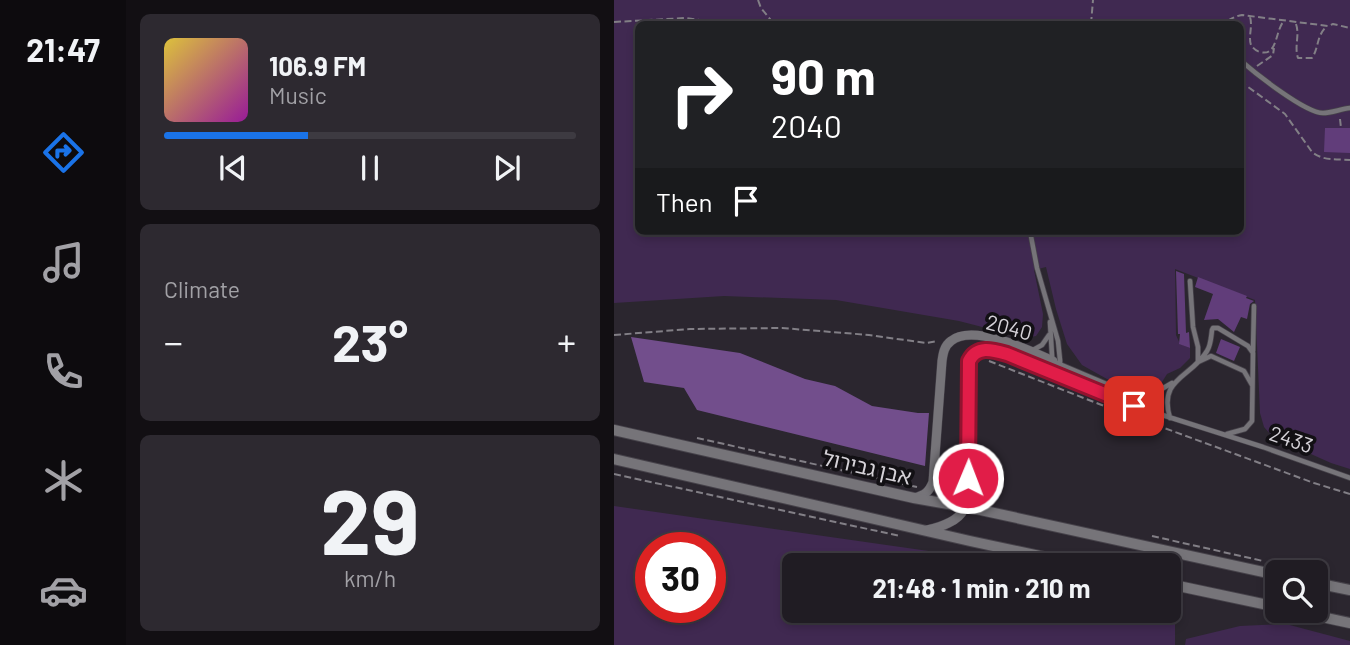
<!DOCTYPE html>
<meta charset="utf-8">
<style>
body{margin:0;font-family:Barlow,"Noto Sans Hebrew",sans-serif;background:#2d2930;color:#f1f3f6;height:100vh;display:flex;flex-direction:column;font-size:26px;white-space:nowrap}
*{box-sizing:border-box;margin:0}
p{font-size:23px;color:#a2a1a6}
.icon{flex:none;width:38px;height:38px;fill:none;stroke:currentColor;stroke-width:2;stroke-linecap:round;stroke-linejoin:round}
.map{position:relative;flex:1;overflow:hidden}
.drawer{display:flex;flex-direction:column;gap:14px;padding:14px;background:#120f13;width:488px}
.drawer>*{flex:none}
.banner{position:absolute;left:21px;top:21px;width:609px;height:214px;border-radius:10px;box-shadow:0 4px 10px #0003,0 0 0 2px #3d3a41;background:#202124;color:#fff;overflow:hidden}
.tools{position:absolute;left:651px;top:560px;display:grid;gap:14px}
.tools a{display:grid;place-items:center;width:63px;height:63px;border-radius:10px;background:#201c23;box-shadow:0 4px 10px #0003,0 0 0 2px #3d3a41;font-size:35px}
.speed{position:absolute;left:21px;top:532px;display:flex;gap:14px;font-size:35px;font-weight:700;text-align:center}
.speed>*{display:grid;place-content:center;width:91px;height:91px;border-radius:50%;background:#201c23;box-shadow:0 4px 10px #0003,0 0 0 2px #3d3a41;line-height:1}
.speed .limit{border:10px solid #d22;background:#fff;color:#111}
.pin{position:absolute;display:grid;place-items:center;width:60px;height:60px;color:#fff;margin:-30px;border-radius:14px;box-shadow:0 4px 10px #0006}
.me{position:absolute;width:77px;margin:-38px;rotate:1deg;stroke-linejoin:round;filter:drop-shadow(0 0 5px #0008)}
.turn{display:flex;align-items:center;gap:24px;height:147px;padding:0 21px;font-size:32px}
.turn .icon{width:91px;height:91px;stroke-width:2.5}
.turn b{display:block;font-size:49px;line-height:60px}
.then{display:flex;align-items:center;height:66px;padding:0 21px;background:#0003;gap:14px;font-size:26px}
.big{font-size:52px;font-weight:700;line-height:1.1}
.drawer .tile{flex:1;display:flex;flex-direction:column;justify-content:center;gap:10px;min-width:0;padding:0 24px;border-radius:10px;background:#2d2930}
.drawer .dial{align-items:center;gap:0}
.dial b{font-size:91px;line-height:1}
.song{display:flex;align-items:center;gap:21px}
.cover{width:84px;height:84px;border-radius:10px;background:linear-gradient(135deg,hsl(50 70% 55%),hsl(300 70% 35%))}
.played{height:7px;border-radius:4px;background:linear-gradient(90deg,#1a73e8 35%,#3d3a41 35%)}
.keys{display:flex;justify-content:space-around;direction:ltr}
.heat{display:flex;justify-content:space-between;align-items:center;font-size:38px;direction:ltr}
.trip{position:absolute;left:168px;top:553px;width:399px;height:70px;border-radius:10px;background:#201c23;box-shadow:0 4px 10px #0003,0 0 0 2px #3d3a41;font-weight:700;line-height:70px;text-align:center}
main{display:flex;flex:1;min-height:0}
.tabs{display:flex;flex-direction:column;width:126px;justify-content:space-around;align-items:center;background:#0d0b0e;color:#a2a1a6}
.tabs .icon{width:49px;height:49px}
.tabs .selected{color:#1a73e8}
.tabs b{font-size:32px;color:#f1f3f6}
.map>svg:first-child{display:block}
.green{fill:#402951;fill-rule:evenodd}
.forest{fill:#724e8c}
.building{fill:#613d7a}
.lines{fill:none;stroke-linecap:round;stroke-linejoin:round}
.service-casing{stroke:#46424a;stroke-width:6}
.minor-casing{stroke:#46424a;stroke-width:10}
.tertiary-casing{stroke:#46424a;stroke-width:12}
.path{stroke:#827f86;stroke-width:2;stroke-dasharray:7 3.5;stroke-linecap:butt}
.service{stroke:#767479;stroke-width:4.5}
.minor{stroke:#767479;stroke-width:9}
.tertiary{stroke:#767479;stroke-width:10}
.route-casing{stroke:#92132f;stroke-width:18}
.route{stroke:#e11d48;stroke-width:12}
.labels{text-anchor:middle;stroke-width:7;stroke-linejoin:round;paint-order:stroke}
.street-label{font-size:21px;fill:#d5d2d8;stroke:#121014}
</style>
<main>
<nav class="tabs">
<b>21:47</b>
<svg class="icon selected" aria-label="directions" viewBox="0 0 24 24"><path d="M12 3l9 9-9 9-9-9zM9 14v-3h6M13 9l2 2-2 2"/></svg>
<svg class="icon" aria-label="music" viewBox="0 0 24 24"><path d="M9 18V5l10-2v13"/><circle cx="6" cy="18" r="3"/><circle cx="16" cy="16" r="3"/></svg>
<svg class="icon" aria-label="phone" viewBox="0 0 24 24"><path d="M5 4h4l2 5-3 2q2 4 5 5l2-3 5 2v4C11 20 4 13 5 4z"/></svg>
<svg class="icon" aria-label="climate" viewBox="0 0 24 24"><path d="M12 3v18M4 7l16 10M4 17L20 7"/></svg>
<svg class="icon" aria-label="car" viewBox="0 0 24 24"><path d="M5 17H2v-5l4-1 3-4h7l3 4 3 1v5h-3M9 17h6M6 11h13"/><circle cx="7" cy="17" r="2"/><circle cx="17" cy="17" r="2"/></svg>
</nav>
<section class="drawer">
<div class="tile">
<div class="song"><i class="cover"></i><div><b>106.9 FM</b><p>Music</p></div></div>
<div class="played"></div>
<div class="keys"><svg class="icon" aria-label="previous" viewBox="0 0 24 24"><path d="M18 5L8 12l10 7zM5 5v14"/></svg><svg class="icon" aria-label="pause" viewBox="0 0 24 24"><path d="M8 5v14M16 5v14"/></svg><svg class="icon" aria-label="next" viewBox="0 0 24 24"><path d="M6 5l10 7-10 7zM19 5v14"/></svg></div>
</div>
<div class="tile"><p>Climate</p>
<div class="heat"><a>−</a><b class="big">23°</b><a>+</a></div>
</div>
<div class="tile dial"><b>29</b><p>km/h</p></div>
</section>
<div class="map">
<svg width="736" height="645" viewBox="0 0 736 645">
<rect width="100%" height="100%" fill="#2b262f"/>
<path class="green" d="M0 0H736V469L717 463 659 437 650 427 646 413 641 300 561 269 562 335 566 344 576 348V358L566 368 553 374 548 382 542 387 529 391H521L493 379 468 365 453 344 442 309 432 267 420 270 429 314 428 327 422 336 411 338 345 321 222 300 110 296 0 303ZM24 24H626V231H24Z
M0 506 413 565H180V611H555V595L561 596V645H0ZM37 548H96V607H37Z
M672 624 736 641V645H571L572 639 626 626Z"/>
<path class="forest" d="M17 337 126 353 191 379 221 386 258 406 304 413H315L311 466 83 410 70 388 30 382Z"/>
<path class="building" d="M711 128H736V153L710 152Z
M562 271 570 274 572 333 575 332 576 348 565 344 566 334H564Z
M584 277 633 296 632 298 640 301 636 304 633 319 627 317 620 332 604 319 590 320 599 294 581 287Z
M607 339 626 347 620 361 602 353Z"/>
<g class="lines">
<g class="service-casing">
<path id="service" d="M626 60C641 73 691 113 709 113 717 113 727 109 736 108
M416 231 423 268 444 341 446 360V364L441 371
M576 281 579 327 584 347V362L597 356 630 371 638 385
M436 322 439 372
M419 350 428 345 435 335
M639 351 640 306
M443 363 521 396 539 394 558 383
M440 373 470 387 520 406 649 447 736 478
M556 418C544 378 577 378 593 351 597 345 597 337 598 330L599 328H604L634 346 639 353 638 421 631 429 613 434"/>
</g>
<g class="minor-casing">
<path id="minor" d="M300 498C311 495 315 492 319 482L328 361C329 354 330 346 337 341 359 323 417 351 439 361
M313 530C326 527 344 522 350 509 355 496 353 479 354 465 354 434 354 403 354 372L355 361 359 354C380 343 419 364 440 373"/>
</g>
<g class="tertiary-casing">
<path id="tertiary" d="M0 430 300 498 362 509 663 575
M0 459 356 541 468 565
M702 583 736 590
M555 584 663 607
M680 611 736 623"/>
</g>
<path class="path" d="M144 0 147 8 160 24
M636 17C639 26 634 37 637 45 639 48 642 51 646 52 664 57 661 30 670 21
M0 22 71 18 113 24
M477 24 479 0
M604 24C613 23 619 16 628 15L714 26 719 24 736 28
M682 24C686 35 680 46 684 58H698C705 48 702 36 713 26
M643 66 659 55 660 48
M626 81 671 114 698 152C709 161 722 159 736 160
M726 119 727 128
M0 335 76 329 168 328 255 335 312 343 323 341
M375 361 485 404 700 483 736 494
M83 438 303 487
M0 474 286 536
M538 536 649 561
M664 564 700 572"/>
<use href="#service" class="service"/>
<use href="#minor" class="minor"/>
<use href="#tertiary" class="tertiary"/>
</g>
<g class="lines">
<g class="route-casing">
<path id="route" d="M354 478 355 361C363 345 379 350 393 354L520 406"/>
</g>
<use href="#route" class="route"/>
</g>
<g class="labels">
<g class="street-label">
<text transform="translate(395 328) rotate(15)" y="7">2040</text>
<text transform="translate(677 440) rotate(19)" y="7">2433</text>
<text transform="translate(253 468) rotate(13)" y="7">אבן גבירול</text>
</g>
</g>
</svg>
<div class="tools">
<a><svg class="icon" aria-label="search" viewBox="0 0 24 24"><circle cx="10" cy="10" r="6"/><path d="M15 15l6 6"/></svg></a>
</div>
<div class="speed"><div class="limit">30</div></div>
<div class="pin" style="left:520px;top:406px;background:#d93025"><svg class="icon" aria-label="arrive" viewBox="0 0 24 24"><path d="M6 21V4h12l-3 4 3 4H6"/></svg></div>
<svg class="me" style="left:354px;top:478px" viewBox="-20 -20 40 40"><circle r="17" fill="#e11d48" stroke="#fff" stroke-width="3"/><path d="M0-11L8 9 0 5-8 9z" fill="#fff"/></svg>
<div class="trip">21:48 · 1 min · 210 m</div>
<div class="banner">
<div class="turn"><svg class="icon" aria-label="right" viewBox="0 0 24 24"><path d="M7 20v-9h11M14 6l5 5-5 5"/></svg><div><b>90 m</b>2040</div></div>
<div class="then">Then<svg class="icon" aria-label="arrive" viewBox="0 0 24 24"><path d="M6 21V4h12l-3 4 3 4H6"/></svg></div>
</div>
</div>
</main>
